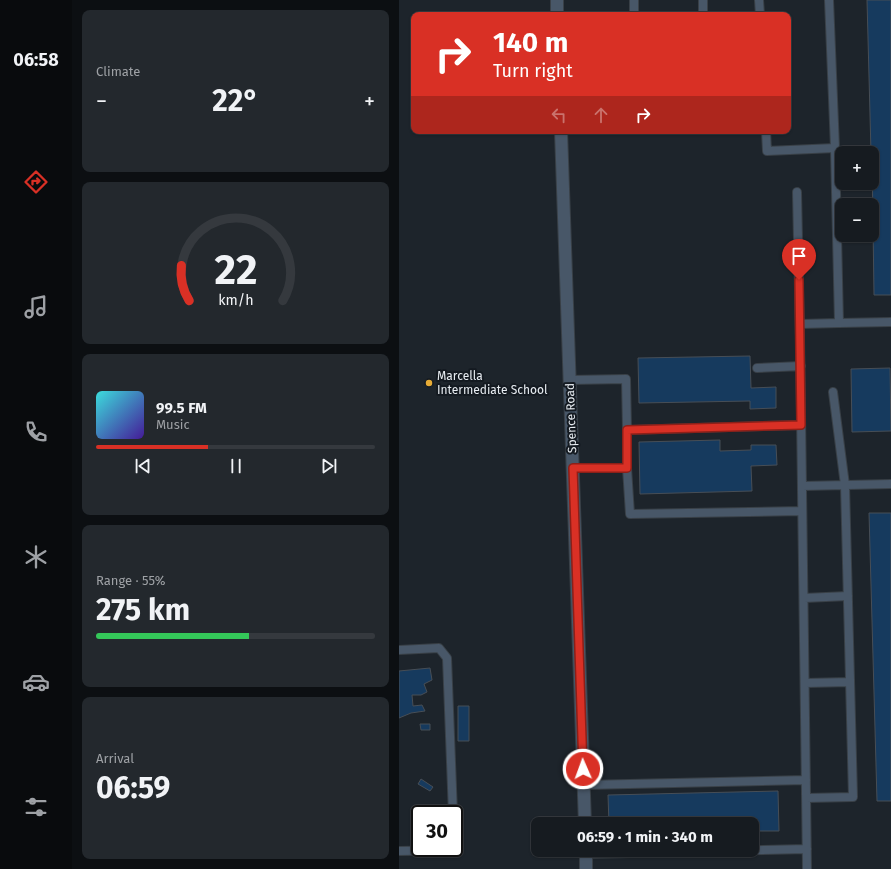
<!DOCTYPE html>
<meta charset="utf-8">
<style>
body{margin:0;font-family:"Fira Sans",sans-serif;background:#23282d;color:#f1f3f6;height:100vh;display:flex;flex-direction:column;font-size:15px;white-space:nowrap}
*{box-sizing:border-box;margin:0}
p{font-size:13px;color:#9ea1a5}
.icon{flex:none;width:22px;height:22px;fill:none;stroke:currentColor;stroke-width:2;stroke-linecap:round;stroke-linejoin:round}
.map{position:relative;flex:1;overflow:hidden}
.panel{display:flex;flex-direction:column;gap:10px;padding:10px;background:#0c0f12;width:327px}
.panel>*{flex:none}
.guide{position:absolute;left:12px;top:12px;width:380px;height:122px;border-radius:8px;box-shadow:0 1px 3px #0004,0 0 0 1px #35393e;background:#d93025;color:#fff;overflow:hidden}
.buttons{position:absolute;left:436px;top:146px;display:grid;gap:8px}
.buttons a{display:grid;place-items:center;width:44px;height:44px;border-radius:8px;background:#161b20;box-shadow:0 1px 3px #0004,0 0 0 1px #35393e;font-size:20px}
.speed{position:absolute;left:12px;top:805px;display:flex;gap:8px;font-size:20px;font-weight:700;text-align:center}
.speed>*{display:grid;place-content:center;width:52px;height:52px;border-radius:50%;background:#161b20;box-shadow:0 1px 3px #0004,0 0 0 1px #35393e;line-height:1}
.speed .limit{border:2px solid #111;border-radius:6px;background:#fff;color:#111}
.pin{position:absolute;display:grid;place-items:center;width:34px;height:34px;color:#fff;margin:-41px -17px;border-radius:50% 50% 50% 0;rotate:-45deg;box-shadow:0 0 4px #0007}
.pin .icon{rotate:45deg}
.me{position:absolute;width:44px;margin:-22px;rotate:358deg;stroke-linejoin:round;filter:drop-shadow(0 0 3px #0008)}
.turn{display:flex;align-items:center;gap:14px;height:84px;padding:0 16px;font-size:18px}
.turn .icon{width:52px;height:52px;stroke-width:2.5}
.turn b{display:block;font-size:28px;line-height:34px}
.lanes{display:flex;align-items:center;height:38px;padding:0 16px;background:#0003;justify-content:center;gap:20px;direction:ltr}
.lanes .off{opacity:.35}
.big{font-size:30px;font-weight:700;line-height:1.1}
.panel .card{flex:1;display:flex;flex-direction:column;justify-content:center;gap:6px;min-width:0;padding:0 14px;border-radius:8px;background:#23282d}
.panel .dial{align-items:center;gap:0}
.dial svg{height:104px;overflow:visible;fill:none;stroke:#35393e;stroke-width:7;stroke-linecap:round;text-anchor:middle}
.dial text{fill:#f1f3f6;stroke:none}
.song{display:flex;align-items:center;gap:12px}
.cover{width:48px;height:48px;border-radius:6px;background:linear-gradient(135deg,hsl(180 70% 55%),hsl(260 70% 35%))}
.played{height:4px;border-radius:2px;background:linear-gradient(90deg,#d93025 40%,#35393e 40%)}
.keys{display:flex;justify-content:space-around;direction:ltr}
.heat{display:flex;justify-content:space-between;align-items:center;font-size:22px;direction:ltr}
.charge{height:6px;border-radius:3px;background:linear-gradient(90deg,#34c759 55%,#35393e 0)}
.trip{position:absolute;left:132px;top:817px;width:228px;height:40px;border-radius:8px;background:#161b20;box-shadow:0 1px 3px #0004,0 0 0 1px #35393e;font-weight:700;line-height:40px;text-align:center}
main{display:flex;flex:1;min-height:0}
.dock{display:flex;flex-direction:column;width:72px;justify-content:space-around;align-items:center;background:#090b0d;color:#9ea1a5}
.dock .icon{width:28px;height:28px}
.dock .current{color:#d93025}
.dock b{font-size:18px;color:#f1f3f6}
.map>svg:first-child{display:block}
.building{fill:#163a5e;stroke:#474e56}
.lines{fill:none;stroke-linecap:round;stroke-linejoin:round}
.lane-casing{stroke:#394047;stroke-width:10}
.street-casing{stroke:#394047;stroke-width:14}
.lane{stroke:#485768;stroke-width:8}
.street{stroke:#485768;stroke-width:12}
.route-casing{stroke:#8d1f18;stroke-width:10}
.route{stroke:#d93025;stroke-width:7}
.poi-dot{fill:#e7ac36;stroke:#141a21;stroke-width:1.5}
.labels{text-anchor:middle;stroke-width:4;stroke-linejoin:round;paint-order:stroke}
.poi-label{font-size:12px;fill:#e7ecf1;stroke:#141a21;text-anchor:start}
.street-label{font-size:12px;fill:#e7ecf1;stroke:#141a21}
</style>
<main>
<nav class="dock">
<b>06:58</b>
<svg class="icon current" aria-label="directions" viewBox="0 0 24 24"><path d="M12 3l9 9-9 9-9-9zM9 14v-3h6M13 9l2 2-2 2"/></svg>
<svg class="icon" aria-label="music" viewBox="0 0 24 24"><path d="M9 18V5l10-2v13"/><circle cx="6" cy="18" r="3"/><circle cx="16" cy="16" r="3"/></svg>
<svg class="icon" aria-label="phone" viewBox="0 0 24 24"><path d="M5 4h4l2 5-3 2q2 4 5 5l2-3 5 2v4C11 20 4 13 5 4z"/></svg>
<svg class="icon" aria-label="climate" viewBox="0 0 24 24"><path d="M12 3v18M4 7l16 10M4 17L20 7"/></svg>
<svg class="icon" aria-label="car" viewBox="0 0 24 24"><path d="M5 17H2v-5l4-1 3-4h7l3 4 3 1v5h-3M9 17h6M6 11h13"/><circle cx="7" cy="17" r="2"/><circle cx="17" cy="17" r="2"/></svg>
<svg class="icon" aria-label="filters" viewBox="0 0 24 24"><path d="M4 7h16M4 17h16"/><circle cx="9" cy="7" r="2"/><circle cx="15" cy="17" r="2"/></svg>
</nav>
<section class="panel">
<div class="card"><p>Climate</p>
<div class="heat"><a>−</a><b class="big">22°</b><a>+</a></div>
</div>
<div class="card dial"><svg viewBox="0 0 100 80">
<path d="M14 69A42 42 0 1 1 86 69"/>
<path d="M14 69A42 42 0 0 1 8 42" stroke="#d93025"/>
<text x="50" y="56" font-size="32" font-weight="700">22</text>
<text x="50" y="72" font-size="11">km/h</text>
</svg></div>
<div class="card">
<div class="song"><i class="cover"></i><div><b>99.5 FM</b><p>Music</p></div></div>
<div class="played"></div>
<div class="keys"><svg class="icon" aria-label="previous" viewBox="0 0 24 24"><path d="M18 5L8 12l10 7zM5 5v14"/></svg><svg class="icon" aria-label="pause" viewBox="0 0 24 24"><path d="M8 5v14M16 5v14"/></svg><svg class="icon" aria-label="next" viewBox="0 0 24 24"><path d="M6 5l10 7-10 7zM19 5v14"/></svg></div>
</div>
<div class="card"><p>Range · 55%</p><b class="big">275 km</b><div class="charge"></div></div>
<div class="card"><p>Arrival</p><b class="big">06:59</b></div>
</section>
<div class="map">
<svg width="492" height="869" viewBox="0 0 492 869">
<rect width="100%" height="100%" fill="#1d242b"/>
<path class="building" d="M468 0H492V295H475L473 153H472Z
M351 356 352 388 377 387V408L351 409V401L240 403 239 358Z
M491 368 492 431 453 432 452 369Z
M321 440V451L352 450V445H377L378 465 352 466 353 491 241 494 240 442Z
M470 513H492V801H478Z
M31 668 33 680 25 684 28 692 22 695H13L14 706 23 705 26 711 12 713 0 718V671Z
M59 706H70V741H59Z
M21 724H31V730H22Z
M22 779 34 787 31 791 19 784Z
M379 791 380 831H353V824H210L209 795Z"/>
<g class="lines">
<g class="lane-casing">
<path id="lane" d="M235 0V15
M304 0V15
M360 0 361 15
M367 131 368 151 436 148 430 0
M436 148 440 323 492 322
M398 192 401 338 408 869
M401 324 440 323
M358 368 402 366
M171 380 227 379 228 430
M174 468H228L231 514 403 511
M228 468V430L402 425
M403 486 492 484
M405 598 449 596
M0 650 40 648 48 658 54 814
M406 683 451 682
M185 785 407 780
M407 798 454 797 446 485 434 392
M0 851 55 850V848
M187 854 408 849"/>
</g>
<g class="street-casing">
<path id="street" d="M158 0V15
M162 131 186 824
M187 850V869"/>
</g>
<use href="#lane" class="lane"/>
<use href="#street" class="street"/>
</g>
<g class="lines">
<g class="route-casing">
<path id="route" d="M184 769 174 468H228V430L402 425 400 280"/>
</g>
<use href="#route" class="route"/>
</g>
<circle class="poi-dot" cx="30" cy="383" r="4"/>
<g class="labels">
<g class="poi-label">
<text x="38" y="380">Marcella<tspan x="38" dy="14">Intermediate School</tspan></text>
</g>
<g class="street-label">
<text transform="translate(172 418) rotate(-92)" y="4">Spence Road</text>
</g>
</g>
</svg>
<div class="buttons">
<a>+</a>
<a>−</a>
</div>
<div class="speed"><div class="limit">30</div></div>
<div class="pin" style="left:400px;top:280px;background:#d93025"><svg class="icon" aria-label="arrive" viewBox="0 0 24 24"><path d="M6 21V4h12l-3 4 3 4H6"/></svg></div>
<svg class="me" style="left:184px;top:769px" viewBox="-20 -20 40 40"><circle r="17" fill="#d93025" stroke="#fff" stroke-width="3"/><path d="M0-11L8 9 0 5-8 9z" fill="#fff"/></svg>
<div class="trip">06:59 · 1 min · 340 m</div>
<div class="guide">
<div class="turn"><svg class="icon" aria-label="right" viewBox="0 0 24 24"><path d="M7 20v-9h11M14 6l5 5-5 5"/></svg><div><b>140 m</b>Turn right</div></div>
<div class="lanes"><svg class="icon off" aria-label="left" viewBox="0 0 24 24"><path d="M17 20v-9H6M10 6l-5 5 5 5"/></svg><svg class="icon off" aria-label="ahead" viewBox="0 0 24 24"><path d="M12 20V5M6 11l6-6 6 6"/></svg><svg class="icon" aria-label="right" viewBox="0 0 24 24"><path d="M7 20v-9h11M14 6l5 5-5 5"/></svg></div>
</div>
</div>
</main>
